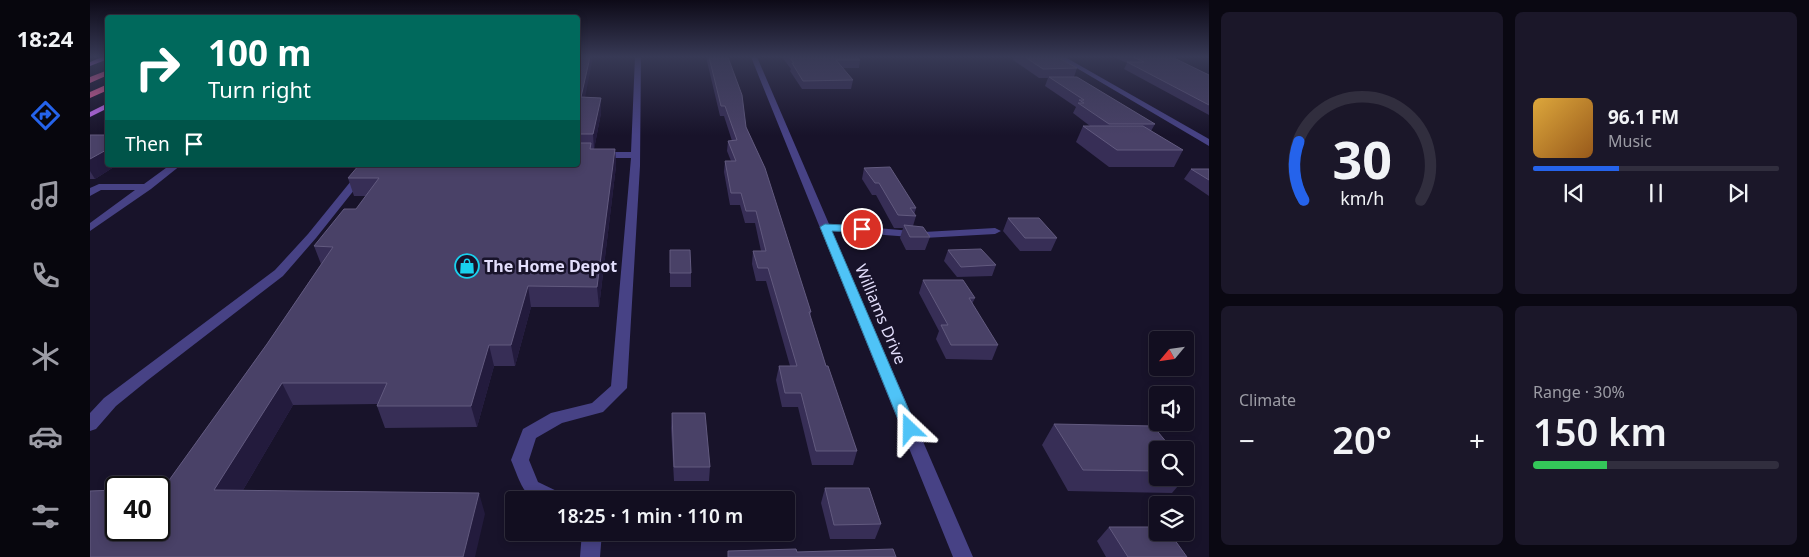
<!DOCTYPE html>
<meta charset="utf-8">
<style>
body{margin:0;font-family:"Noto Sans",sans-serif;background:#1b1729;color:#f1f3f6;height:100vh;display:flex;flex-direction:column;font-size:19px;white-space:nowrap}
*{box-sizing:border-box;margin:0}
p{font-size:16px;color:#9c9ca5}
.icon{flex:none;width:28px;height:28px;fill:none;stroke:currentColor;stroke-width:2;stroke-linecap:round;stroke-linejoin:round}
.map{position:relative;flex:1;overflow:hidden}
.drawer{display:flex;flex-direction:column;gap:12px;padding:12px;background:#0a0812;width:600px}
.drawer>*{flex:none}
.guide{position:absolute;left:15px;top:15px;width:475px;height:152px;border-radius:5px;box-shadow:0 2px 8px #0003,0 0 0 1px #312e3e;background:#00695c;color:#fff;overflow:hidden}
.needle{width:32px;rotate:241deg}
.controls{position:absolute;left:1059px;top:331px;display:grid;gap:10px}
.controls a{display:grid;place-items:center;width:45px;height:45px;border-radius:5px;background:#120e20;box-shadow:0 2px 8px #0003,0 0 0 1px #312e3e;font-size:25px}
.speed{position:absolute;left:15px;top:476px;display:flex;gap:10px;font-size:25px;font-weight:700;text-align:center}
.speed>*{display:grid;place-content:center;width:65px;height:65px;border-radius:50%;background:#120e20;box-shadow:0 2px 8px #0003,0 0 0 1px #312e3e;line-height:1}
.speed .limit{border:2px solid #111;border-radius:8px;background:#fff;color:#111}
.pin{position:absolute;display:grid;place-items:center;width:42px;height:42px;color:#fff;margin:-21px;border:2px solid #fff;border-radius:50%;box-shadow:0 1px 5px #0007}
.me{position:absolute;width:55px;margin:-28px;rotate:337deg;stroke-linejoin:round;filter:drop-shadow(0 0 4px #0008)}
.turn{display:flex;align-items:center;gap:18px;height:105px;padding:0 20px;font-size:22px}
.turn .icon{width:65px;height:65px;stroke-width:2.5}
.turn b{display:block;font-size:35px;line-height:42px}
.then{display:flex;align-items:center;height:48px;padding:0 20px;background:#0003;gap:10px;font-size:19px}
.big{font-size:38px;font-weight:600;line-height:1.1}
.drawer .card{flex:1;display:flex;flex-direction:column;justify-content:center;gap:8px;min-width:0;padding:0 18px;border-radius:8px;background:#1b1729}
.drawer .dial{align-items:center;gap:0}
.dial svg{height:130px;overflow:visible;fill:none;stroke:#312e3e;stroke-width:7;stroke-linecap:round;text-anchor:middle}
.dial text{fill:#f1f3f6;stroke:none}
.song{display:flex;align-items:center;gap:15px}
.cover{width:60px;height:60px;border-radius:8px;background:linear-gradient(135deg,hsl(40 70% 55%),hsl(30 70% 35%))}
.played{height:5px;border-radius:2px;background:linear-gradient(90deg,#2563eb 35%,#312e3e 35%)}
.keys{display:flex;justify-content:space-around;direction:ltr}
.heat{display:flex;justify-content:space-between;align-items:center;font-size:28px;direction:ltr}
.charge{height:8px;border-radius:4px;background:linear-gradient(90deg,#34c759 30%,#312e3e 0)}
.drawer .tiles{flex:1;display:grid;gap:12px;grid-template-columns:repeat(2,1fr)}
.trip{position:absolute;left:415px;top:491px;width:290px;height:50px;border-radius:5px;background:#120e20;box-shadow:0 2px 8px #0003,0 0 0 1px #312e3e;font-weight:600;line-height:50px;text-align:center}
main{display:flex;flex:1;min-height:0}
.menu{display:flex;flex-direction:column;width:90px;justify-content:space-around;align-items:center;background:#07060d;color:#9c9ca5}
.menu .icon{width:35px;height:35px}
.menu .active{color:#2563eb}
.menu b{font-size:22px;color:#f1f3f6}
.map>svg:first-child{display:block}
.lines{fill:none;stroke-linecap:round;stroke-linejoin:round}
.minor{fill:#474285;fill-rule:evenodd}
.major{fill:#c66ef4;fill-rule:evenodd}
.highway{fill:#f363a3;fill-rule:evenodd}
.wall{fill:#372e56}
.shaded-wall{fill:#231b3d}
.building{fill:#494167;stroke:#625a7f}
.route{fill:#4fc3f7;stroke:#337fa1}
.labels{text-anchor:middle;stroke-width:5;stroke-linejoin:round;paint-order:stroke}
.poi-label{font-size:16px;font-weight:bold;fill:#e3defc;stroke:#18132a;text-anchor:start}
.street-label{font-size:16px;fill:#e3defc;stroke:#18132a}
</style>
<main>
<nav class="menu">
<b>18:24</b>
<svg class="icon active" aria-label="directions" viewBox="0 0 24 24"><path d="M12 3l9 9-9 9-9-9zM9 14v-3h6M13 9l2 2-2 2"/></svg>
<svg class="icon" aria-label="music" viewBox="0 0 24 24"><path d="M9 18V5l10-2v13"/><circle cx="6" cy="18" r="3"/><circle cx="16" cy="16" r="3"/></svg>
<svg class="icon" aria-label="phone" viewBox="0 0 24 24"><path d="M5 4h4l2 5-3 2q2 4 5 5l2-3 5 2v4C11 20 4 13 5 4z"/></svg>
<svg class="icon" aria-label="climate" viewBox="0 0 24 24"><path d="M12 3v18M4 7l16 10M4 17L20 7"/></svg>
<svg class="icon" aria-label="car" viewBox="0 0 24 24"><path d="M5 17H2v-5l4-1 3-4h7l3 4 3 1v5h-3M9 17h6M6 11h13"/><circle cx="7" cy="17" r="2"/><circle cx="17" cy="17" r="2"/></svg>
<svg class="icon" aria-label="filters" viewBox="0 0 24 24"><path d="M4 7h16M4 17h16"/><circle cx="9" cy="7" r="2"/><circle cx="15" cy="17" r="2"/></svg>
</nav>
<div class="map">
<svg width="1119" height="557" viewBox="0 0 1119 557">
<rect width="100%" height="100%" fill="#18132a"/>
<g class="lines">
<path class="minor" d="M545 57H551L550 166 537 388 513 412 472 423 446 438 439 460 448 482 473 494 475 500C434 500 436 497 421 460L433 429 461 413 502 403 521 386 541 158H488V152H541Z
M661 57H667L739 224 834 232 905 228 911 231 905 234 834 238 742 231 883 557H863Z
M968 57H975L1119 139V146Z
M80 165H91L61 189 0 231V223L45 190H11L0 196V188L9 184H54Z
M274 165H284L226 238 193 276 58 380 26 406 6 429 0 431V413L14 398 185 270 218 234Z
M492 532H512L510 557H490Z"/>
<path class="major" d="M12 57H18V59L0 66V62Z
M18 103V108L0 117V112Z"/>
<path class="highway" d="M18 70V75L0 83V77Z
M18 84V90L0 98V92Z"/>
</g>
<path class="wall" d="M488 57 495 97 511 98V113L504 149H525L526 166 509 307H441L425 366H404L387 427 295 428 287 406V404L203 405 153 490 395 514 72 490 177 344 231 264 224 246 266 209 276 196H264L258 178 488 165Z
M616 57H638L656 127 721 312 720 317 736 366 767 451 763 465H722L708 407H692L686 380 689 366H700L676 281H666L662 264 663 251H671L665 223H655L650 205H640L634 172 635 161H641L637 151 638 141H642L634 116H630Z
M692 57H767L770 60 769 68H752L763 80 761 89H712L700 71 701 69Z
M924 57H967L987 68 984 77 1065 124 1061 131 1093 150 1084 167H1019L986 142 993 126H1000L983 113 986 107 955 86 958 78H949L923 60Z
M1024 57H1082L1119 75V115L1034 69 1037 63Z
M0 135 18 165H27L5 179H0Z
M774 168 826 208 824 215 826 216 823 226 840 237 835 250H816L810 238 813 228H804L786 195H782L772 179Z
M1101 169H1119V196L1094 179Z
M918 218 967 238 961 251H930L913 231Z
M580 250 601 273V287H580Z
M858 250 906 265 902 276 867 277 854 261Z
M833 280 885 298 882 304 908 345 902 360 856 359 846 339 849 331 829 293Z
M582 413 620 467 619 481H584L581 428Z
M964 424 1068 450V478H1095V465L1100 472 1082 493 978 491 952 445Z
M735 488 791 524 785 539H740L731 503Z
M1019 527 1097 557H1016L1007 541Z"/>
<path class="shaded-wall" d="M500 57H503L492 113 491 97Z
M511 98V113L504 150 503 134Z
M18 149V165H27L5 179 0 171V159Z
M525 149 526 166 509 307 507 287Z
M438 286 441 307 425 366 421 345Z
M399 345 404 366 387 427 381 406Z
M192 383 203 405 140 512 124 490Z
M389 493 395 514 385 557H373Z"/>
<path class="building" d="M488 57H500L491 97 511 98 503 134H488Z
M619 57H638L639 60 652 95 656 127 675 168 721 312H719L736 366H738L767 451H726L711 393H695L689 366H707L678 268H668L663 251H676L666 211H656L651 193H641L635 161H646L638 141 647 140 635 106H631Z
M699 57H767L770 60H746L763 80 713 81 702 63H704Z
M935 57H967L987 68 953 69Z
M1043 57H1082L1119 75V105L1037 62H1054Z
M959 77H987L1065 124H1019L988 103H994L989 100H994Z
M993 126H1053L1093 150H1027Z
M0 135H18V149L0 159Z
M488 143H501L500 149H525L507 287 438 286 421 345H399L381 406H287L297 383H192L124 490 389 493 373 557H0V491L26 490V530H69V490H72L177 344 243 247 224 246 254 209H266L289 178H258L269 165H488Z
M800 167 826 208H820L826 216 808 215 789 183H785L774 168Z
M1101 169H1119V180Z
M918 218H949L967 238H935Z
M814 225 833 227 840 237H820Z
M891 249 906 265 871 267 858 250Z
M580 250H600L601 273H580Z
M833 280H873L885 298H879L908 345H861L851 325H858Z
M582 413H615L620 467H584Z
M964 424 1063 426 1083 450H1068V471L993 470Z
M1095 465 1100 472H1095Z
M735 488H779L791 524 744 525Z
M1019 527H1068V532H1079L1097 557H1038Z
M706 549 707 552 803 549 806 557H638V551Z"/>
<linearGradient id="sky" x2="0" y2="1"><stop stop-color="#0d0a17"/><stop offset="0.42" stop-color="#373955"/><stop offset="1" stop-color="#373955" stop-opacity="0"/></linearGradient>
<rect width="1119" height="135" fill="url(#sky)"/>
<path class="route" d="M735 224 772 226 778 229 772 232 742 231 827 429 825 433 820 435 814 433 812 429 730 227Z"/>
<defs>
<g id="shop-ring" transform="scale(1.25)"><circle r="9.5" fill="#18132a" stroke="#19d1ed" stroke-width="1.5"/><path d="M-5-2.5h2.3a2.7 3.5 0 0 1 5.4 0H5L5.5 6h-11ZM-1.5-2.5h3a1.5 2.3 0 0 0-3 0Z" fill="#19d1ed"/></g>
</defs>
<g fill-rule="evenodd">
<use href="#shop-ring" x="377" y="266"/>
</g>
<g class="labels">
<g class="poi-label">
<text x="394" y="272">The Home Depot</text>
</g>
<g class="street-label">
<text transform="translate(791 314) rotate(67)" y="6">Williams Drive</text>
</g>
</g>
</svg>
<div class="controls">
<a><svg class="needle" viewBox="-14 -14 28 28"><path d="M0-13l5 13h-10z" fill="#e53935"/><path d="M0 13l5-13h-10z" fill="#9c9ca5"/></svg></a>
<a><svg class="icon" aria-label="sound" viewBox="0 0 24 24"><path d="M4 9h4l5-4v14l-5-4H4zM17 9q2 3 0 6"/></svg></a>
<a><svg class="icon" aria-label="search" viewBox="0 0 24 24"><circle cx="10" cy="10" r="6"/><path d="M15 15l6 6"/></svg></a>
<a><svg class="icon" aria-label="layers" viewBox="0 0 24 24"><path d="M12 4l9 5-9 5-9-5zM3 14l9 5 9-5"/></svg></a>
</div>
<div class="speed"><div class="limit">40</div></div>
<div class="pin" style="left:772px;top:229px;background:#d93025"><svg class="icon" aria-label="arrive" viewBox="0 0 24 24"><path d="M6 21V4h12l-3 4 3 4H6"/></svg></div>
<svg class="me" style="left:820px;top:429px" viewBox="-20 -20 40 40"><path d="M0-17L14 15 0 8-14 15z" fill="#4fc3f7" stroke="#fff" stroke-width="4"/></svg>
<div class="trip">18:25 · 1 min · 110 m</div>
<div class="guide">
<div class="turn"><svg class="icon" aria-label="right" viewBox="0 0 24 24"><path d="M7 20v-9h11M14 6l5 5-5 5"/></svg><div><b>100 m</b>Turn right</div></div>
<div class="then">Then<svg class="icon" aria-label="arrive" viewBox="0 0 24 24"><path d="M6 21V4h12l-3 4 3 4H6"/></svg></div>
</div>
</div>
<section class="drawer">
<div class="tiles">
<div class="card dial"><svg viewBox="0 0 100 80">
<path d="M14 69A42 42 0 1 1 86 69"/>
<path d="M14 69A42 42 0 0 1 11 33" stroke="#2563eb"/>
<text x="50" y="56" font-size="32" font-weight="700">30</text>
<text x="50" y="72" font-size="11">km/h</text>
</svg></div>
<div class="card">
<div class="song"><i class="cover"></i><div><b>96.1 FM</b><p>Music</p></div></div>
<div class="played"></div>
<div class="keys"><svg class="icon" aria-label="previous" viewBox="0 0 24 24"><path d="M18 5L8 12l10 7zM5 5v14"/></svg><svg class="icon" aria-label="pause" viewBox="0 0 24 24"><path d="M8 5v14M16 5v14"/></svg><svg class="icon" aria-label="next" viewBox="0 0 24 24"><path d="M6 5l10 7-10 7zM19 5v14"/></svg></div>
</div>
<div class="card"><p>Climate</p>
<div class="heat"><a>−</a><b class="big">20°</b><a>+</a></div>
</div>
<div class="card"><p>Range · 30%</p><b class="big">150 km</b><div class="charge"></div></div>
</div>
</section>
</main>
